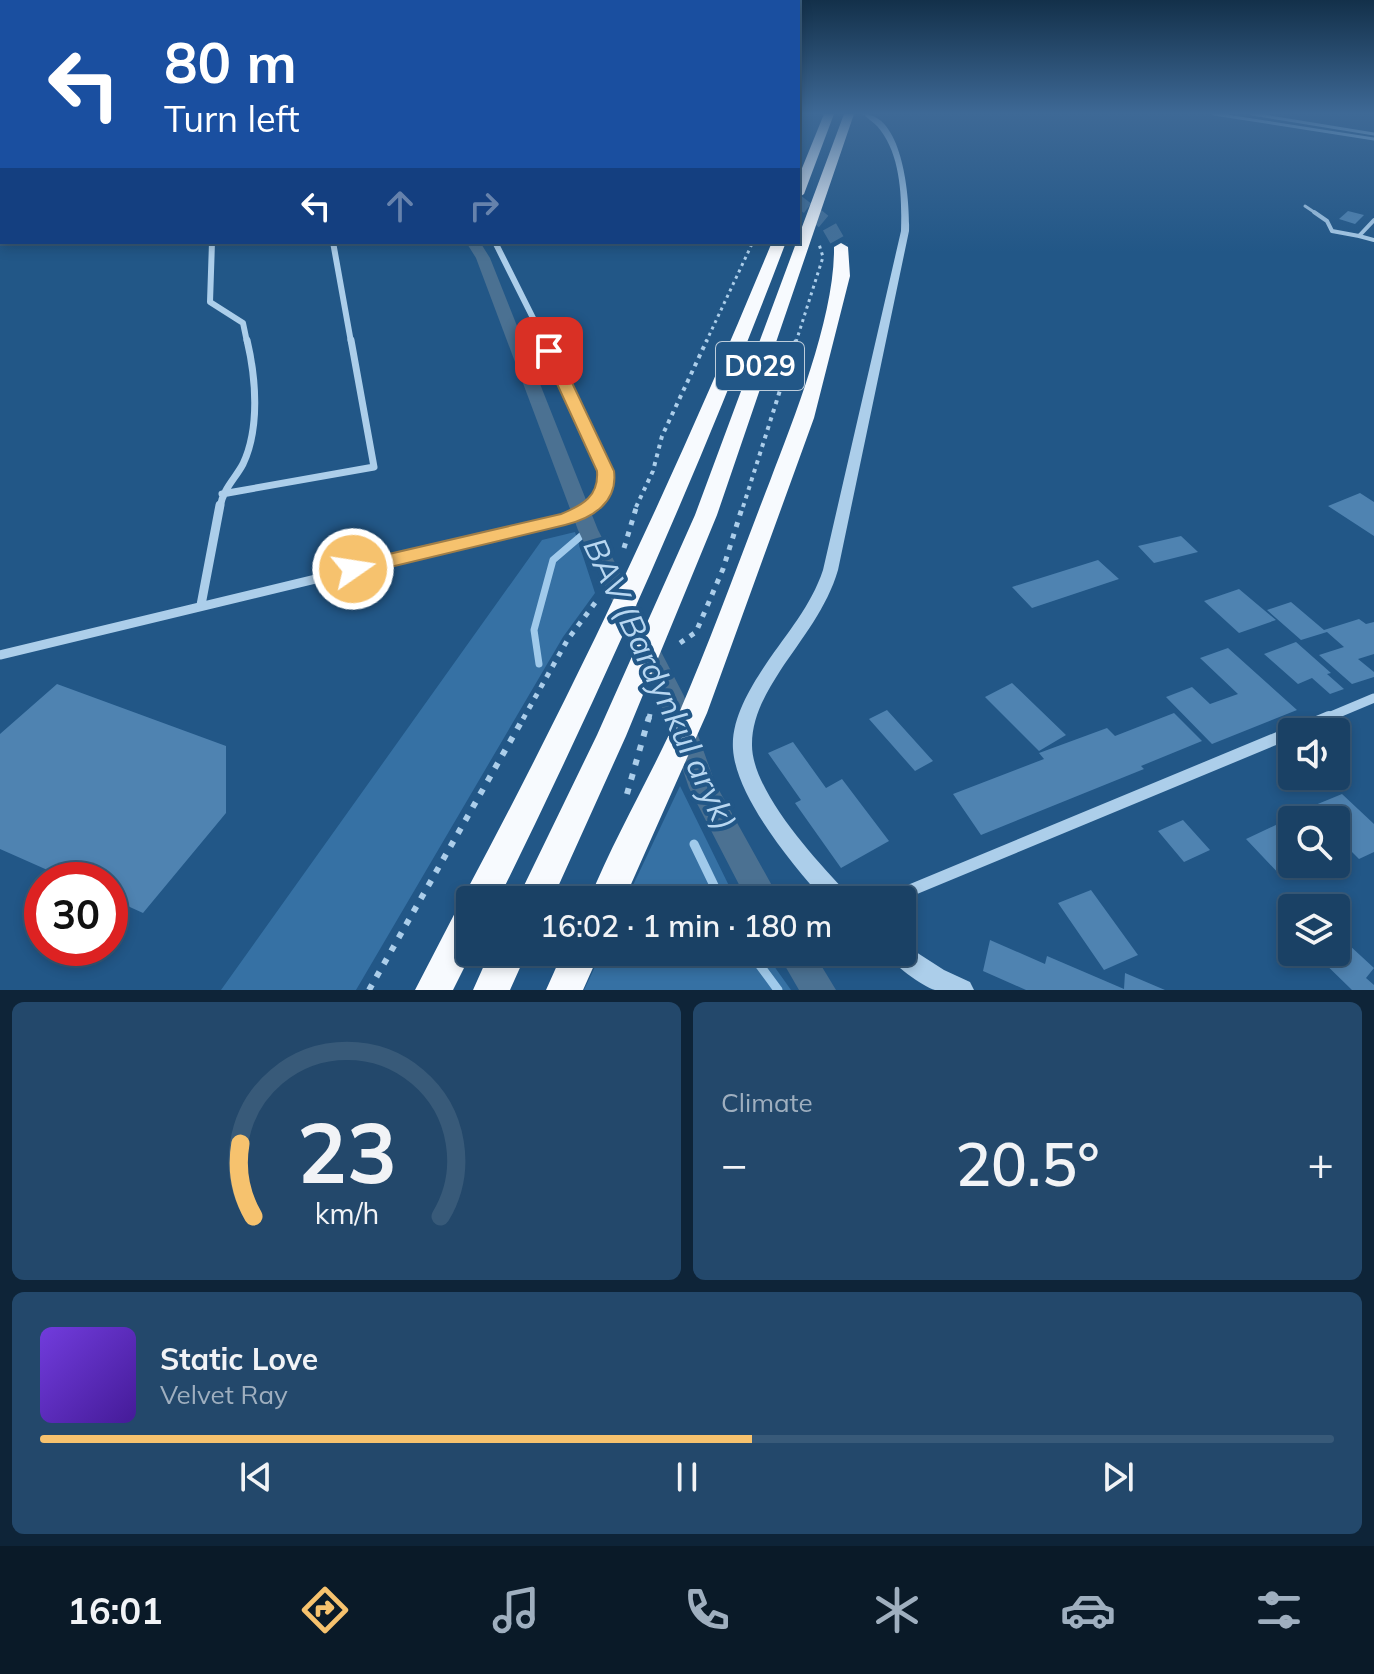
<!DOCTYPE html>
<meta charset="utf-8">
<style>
body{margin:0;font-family:Mulish,sans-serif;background:#23486b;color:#f1f3f6;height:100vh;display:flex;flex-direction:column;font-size:30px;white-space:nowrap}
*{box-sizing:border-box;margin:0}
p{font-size:26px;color:#9fafbf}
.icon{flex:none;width:44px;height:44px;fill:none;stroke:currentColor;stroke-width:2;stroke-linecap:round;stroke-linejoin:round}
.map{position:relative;height:990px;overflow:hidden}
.sheet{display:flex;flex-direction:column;gap:12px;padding:12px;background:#0e2438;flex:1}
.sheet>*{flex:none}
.guide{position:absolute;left:0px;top:0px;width:800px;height:244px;box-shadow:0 4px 12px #0003,0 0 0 2px #385a79;background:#1a4fa0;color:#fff;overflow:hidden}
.buttons{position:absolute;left:1278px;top:718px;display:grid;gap:16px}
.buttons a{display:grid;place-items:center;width:72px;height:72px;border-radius:8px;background:#1a4165;box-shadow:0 4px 12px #0003,0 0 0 2px #385a79;font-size:40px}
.speed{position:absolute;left:24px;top:862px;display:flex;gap:16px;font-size:40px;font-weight:700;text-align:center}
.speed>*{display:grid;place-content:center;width:104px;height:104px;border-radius:50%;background:#1a4165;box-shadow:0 4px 12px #0003,0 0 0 2px #385a79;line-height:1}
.speed .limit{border:12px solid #d22;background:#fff;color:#111}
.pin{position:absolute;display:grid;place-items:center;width:68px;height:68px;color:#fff;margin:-34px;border-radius:16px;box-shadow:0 4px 12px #0006}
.me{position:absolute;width:88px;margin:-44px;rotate:77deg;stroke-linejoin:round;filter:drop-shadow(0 0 6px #0008)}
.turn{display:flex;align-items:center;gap:28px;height:168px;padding:0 32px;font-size:36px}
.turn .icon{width:104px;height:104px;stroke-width:2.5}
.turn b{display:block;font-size:56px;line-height:68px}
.lanes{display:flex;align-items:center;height:76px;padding:0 32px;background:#0003;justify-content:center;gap:40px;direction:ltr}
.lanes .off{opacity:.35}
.big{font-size:60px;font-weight:600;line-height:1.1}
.sheet .card{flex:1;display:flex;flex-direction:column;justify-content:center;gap:12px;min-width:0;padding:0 28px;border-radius:12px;background:#23486b}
.sheet .dial{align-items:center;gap:0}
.dial svg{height:208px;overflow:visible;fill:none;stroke:#385a79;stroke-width:7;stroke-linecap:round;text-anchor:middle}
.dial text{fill:#f1f3f6;stroke:none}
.song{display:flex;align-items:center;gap:24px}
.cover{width:96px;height:96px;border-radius:12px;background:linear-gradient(135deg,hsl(260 70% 55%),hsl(260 70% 35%))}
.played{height:8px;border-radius:4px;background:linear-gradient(90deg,#f6c26e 55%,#385a79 55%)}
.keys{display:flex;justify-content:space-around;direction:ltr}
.heat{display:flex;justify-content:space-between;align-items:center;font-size:44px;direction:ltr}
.sheet .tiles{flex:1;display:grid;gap:12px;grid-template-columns:1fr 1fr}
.card:last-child{grid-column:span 2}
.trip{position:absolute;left:456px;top:886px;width:460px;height:80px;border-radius:8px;background:#1a4165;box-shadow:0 4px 12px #0003,0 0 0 2px #385a79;font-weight:600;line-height:80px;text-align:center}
.dock{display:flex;height:128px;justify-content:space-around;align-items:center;background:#0a1a28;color:#9fafbf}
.dock .icon{width:56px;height:56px}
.dock .on{color:#f6c26e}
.dock b{font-size:36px;color:#f1f3f6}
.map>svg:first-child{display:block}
.green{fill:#3671a4}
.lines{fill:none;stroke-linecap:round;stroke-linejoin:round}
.stream-far2{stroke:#a0caeb;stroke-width:3}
.stream-far1{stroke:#a0caeb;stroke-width:7}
.stream{stroke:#a0caeb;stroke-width:9}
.canal{fill:#4b7192;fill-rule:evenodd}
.building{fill:#4f83b1}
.trunk-tunnel-far1{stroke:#437099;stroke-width:12;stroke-dasharray:12 6;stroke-linecap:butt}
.trunk-tunnel{stroke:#437099;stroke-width:15;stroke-dasharray:15 8;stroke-linecap:butt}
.path-far3{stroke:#acceea;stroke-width:3;stroke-dasharray:3 4;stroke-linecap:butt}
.path-far2{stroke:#acceea;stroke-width:4;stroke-dasharray:4 5;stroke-linecap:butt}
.path-far1{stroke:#acceea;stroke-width:5;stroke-dasharray:5 7;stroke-linecap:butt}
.path{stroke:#acceea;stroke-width:6;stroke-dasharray:6 9;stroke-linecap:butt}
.service-far1{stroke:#acceea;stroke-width:3}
.service{stroke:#acceea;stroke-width:4}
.minor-far3{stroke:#acceea;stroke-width:6}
.minor-far2{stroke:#acceea;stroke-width:7}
.minor-far1{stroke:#acceea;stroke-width:9}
.minor{stroke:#acceea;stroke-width:12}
.tertiary{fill:#acceea;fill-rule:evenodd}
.trunk{fill:#f7fafe;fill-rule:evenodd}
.route{fill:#f6c26e;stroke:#a07e48;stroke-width:2}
.labels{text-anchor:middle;stroke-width:8;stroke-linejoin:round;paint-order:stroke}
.shield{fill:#225787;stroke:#bdcddb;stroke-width:2}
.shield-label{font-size:28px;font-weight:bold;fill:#fff}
.water-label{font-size:32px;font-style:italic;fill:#b8d7f1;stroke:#225787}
</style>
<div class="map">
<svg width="1374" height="990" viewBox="0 0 1374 990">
<rect width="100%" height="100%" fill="#225787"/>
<path class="green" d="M575 532 595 593 563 637 356 990H221L542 540Z
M680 786 736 900H626Z
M602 952H764L791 990H584Z"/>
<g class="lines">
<path class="stream-far2" d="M1214 114 1374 139
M1252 114 1374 134"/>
<path class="stream-far1" d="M539 664 534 630 553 560 588 530"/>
<path class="stream" d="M694 844 721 900
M750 952 778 990"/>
<path class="canal" d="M466 242H480L490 258 598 530 684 696 715 783 780 900H747L689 788 658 696 578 530 476 258Z
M777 952H813L836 990H799Z"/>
</g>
<path class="building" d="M1348 211 1364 215 1355 224 1339 219Z
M1360 493 1374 502V536L1328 506Z
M1181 536 1198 552 1154 563 1138 546Z
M1098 560 1119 579 1032 608 1012 587Z
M1239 589 1276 620 1239 633 1204 601Z
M1291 602 1324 630 1359 619 1366 624 1374 622V654L1358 659 1374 672V677L1352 684 1319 655 1344 647 1327 632 1301 640 1267 610Z
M1296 642 1331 673 1327 674 1344 689 1330 694 1312 678 1298 684 1264 654Z
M1228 648 1297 710 1212 744 1166 697 1192 687 1210 704 1238 694 1200 658Z
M1012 683 1066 735 1039 751 985 697Z
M57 684 226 746V813L143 913 110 898V880H70L0 849V734Z
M887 710 933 761 915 771 869 719Z
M1174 713 1202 741 1141 766 1144 769 981 835 953 794 1044 759 1039 753 1107 728 1115 736Z
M793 742 826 788 842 779 889 841 841 868 795 803 801 800 768 753Z
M1342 794 1374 824V852L1359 859 1336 836V820H1320L1308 808Z
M1183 820 1210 850 1184 862 1158 831Z
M1278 824 1292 838V864H1308L1282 877 1246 839Z
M1091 890 1138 955 1104 970 1058 903Z
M1302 900 1310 908H1292V931L1278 918Z
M1336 933 1374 968 1366 978 1374 985V990H1352L1313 952H1336Z
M990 940 1045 964 1047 956 1124 989 1125 973 1165 990H1026L983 971Z"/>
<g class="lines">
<path class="trunk-tunnel-far1" d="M798 201 815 214"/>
<path class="trunk-tunnel" d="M812 212 829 226 841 247"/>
<path class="path-far3" d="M706 342 751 246 749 242
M796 342 823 257 819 244"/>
<path class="path-far2" d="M636 507 653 471 662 436 707 340
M743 507 796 340"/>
<path class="path-far1" d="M624 548 637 505
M680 643 696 632 723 569 743 505
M523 719 568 639 598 599
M649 719 650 714"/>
<path class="path" d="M627 794 649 717
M369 990 524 717"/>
<path class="service-far1" d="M1305 206 1317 214"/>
<path class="service" d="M1314 212 1327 221 1332 231 1359 236
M1374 220 1359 236 1374 240"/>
<path class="minor-far3" d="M212 242 210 302 243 323 247 342
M333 242 351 342
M495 242 545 342"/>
<path class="minor-far2" d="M544 340 601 456 607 487 590 507
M222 494 374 467 351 340
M220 507C223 489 235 479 243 464 260 428 256 378 247 340"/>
<path class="minor-far1" d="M201 605 220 505
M0 655 565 519 593 505
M1324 719 1374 698"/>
<path class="minor" d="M1293 732 1329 717
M887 900 1292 732"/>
<path class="tertiary" d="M863 114C904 114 910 202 909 231L838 570C827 608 802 638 780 671 766 693 752 717 752 744 751 790 815 859 846 892L849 900H824C792 864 736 797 733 749 731 719 750 688 766 664 787 633 811 606 823 570L901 231C902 197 901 153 877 126 873 122 867 118 863 114Z
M902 943 944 970 970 982 974 990C962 990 947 990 935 990 923 987 890 963 886 952H902Z"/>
<path class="trunk" d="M824 114H834L804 194 798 198V178Z
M844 114H854L717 515 626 736 552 900H517L597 735 695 515Z
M772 242H786C701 466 604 685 498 900H470L472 952 453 990H415L458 907 465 904 468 888C580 678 681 463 772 242Z
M841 243 848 247 850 276 814 418 707 713 624 900H589C615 836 651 776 679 713 712 637 740 558 770 481 795 416 835 315 834 247Z
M490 952H527L510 990H473Z
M563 952H600L583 990H546Z"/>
</g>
<linearGradient id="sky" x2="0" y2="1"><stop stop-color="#13304a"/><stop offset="0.45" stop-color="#3e6996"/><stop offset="1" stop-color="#3e6996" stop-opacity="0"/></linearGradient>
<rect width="1374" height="252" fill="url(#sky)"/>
<path class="route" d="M549 346 557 351 614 471C618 502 593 518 565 525L353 576 346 574 343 569 346 564 561 514C583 505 599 496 597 471L542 351Z"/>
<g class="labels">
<rect class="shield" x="716" y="342" width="88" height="48" rx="6"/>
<g class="shield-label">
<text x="760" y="376">D029</text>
</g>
<g class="water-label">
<text transform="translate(660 684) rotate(65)" y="11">BAV (Bardynkul aryk)</text>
</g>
</g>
</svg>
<div class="buttons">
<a><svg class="icon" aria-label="sound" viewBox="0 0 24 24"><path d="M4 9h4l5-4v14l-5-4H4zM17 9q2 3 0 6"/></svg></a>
<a><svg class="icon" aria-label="search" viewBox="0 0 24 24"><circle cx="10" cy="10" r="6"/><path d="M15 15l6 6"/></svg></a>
<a><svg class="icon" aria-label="layers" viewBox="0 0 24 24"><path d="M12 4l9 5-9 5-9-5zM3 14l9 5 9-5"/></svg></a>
</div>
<div class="speed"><div class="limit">30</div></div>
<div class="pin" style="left:549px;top:351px;background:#d93025"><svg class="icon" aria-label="arrive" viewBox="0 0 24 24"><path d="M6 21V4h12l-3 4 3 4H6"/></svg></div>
<svg class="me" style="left:353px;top:569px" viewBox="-20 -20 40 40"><circle r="17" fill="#f6c26e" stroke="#fff" stroke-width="3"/><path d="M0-11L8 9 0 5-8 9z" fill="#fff"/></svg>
<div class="trip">16:02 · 1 min · 180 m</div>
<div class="guide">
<div class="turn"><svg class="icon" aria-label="left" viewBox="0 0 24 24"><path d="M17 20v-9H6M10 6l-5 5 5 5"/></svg><div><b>80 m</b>Turn left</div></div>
<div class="lanes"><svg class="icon" aria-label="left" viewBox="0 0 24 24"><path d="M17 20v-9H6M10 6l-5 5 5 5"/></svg><svg class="icon off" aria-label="ahead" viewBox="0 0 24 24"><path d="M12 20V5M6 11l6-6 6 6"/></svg><svg class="icon off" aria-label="right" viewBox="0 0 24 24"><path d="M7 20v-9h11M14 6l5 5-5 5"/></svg></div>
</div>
</div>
<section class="sheet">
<div class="tiles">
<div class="card dial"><svg viewBox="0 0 100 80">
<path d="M14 69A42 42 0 1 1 86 69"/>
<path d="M14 69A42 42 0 0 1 9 41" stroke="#f6c26e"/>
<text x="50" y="56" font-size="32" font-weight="700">23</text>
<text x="50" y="72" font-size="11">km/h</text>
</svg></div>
<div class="card"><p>Climate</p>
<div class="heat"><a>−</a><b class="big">20.5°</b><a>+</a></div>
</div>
<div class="card">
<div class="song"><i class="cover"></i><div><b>Static Love</b><p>Velvet Ray</p></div></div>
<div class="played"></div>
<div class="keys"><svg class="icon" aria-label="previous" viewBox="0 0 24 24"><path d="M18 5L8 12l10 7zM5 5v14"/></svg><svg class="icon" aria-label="pause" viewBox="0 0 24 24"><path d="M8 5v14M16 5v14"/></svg><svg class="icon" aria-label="next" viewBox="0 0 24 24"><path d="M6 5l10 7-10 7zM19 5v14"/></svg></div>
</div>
</div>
</section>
<nav class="dock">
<b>16:01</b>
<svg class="icon on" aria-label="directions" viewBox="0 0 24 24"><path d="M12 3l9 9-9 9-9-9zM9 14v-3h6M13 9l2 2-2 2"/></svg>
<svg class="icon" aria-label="music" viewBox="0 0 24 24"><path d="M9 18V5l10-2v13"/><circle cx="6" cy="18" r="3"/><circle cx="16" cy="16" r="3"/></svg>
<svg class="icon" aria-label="phone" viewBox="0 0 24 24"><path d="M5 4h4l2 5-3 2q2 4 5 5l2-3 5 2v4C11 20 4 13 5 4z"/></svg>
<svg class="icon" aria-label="climate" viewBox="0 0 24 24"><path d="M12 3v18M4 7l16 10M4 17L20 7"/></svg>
<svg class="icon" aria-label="car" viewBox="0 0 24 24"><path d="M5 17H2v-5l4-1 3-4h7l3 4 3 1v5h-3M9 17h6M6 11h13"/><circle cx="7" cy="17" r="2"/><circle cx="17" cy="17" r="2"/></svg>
<svg class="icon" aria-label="filters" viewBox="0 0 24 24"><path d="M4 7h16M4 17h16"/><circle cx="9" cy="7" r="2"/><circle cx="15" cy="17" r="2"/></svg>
</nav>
